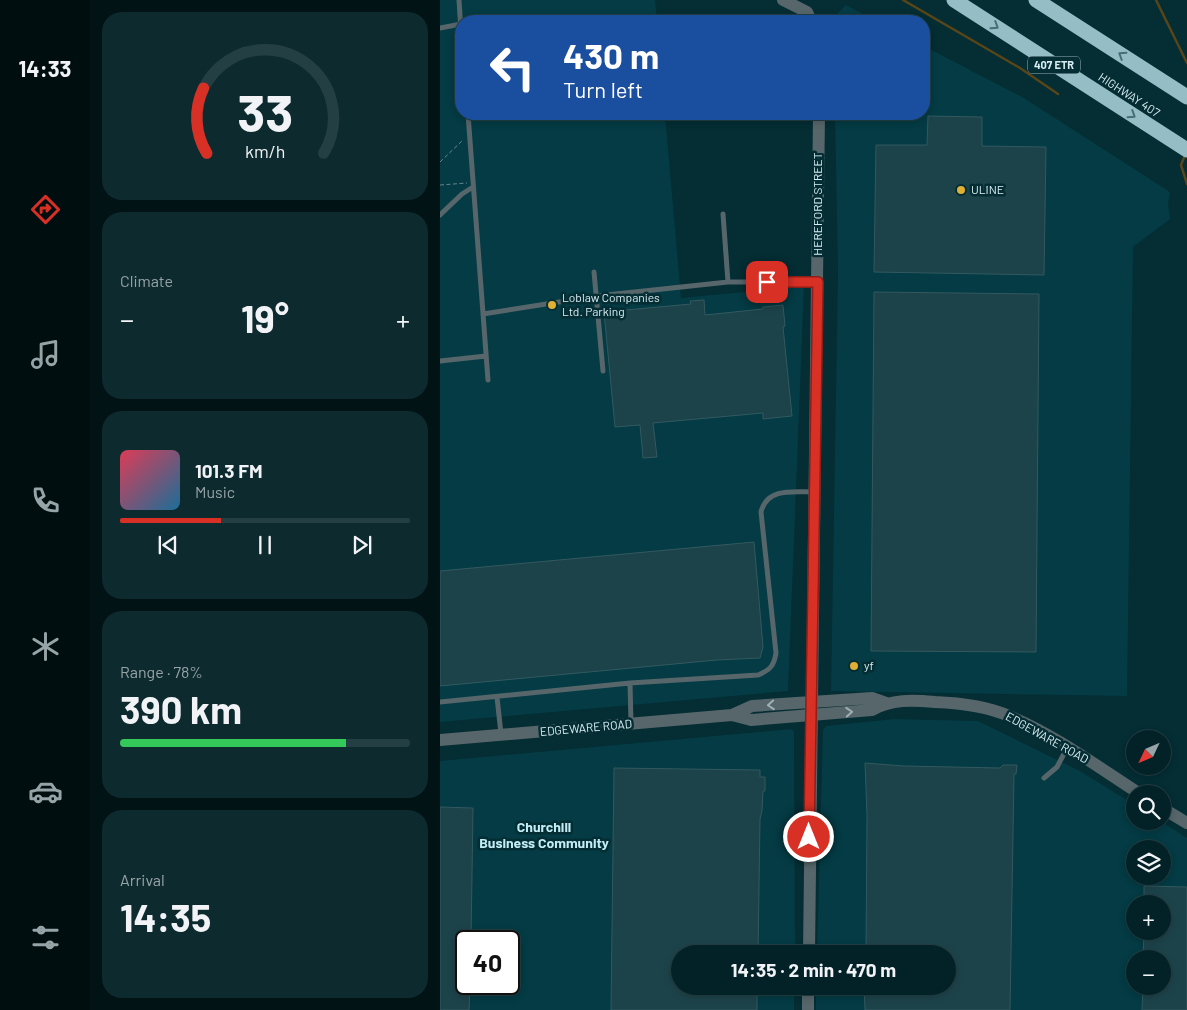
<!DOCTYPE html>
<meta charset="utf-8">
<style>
body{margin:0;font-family:Barlow,sans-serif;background:#0d2a2f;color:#f1f3f6;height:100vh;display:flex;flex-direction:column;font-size:19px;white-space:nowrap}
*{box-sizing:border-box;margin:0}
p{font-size:16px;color:#97a4a7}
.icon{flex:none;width:28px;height:28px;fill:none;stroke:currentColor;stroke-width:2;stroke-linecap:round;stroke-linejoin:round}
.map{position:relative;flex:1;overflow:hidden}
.sheet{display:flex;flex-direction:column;gap:12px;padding:12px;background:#021315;width:350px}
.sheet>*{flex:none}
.guide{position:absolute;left:15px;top:15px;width:475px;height:105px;border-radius:20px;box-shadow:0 2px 8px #0003,0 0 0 1px #243f44;background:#1a4fa0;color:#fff;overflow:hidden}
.needle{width:32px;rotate:226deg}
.tools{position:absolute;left:686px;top:730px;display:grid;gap:10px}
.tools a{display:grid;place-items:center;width:45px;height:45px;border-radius:50%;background:#032227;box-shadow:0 2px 8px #0003,0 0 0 1px #243f44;font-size:25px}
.speed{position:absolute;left:15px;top:930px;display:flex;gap:10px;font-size:25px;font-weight:700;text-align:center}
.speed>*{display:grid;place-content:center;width:65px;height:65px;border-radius:50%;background:#032227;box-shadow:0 2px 8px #0003,0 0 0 1px #243f44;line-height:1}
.speed .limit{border:2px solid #111;border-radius:8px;background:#fff;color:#111}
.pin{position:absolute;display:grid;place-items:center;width:42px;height:42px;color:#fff;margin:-21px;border-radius:10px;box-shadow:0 2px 8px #0006}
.me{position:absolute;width:55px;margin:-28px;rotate:0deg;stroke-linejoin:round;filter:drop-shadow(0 0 4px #0008)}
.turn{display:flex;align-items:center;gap:18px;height:105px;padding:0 25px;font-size:22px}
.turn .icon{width:65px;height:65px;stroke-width:2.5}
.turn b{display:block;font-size:35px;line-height:42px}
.big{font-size:38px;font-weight:700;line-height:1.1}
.sheet .widget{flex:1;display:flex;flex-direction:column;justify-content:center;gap:8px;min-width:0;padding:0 18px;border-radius:20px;background:#0d2a2f}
.sheet .dial{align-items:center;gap:0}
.dial svg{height:130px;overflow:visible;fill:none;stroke:#243f44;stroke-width:7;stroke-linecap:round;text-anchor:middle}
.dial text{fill:#f1f3f6;stroke:none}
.song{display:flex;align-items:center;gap:15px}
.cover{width:60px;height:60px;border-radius:8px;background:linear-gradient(135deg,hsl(350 70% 55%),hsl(200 70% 35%))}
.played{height:5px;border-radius:2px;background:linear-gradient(90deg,#d93025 35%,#243f44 35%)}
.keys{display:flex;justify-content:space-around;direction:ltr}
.heat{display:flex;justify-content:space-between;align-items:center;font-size:28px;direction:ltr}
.charge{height:8px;border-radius:4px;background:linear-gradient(90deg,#34c759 78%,#243f44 0)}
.trip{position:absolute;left:231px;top:945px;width:285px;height:50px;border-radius:25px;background:#032227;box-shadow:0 2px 8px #0003,0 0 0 1px #243f44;font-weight:700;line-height:50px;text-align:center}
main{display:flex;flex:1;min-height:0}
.menu{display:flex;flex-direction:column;width:90px;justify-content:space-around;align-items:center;background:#010e10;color:#97a4a7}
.menu .icon{width:35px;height:35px}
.menu .active{color:#d93025}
.menu b{font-size:22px;color:#f1f3f6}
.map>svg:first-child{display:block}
.built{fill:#043b44;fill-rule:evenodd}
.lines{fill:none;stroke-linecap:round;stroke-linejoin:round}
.stream{stroke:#584518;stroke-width:2.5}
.building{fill:#1d434a;stroke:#335960}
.path{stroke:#66858b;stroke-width:1;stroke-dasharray:4 2.5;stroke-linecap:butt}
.service{stroke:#56666a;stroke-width:5}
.tertiary{stroke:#56666a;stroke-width:12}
.motorway{stroke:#95bdc6;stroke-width:15}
.oneway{stroke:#456e76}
.oneway2{stroke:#9eb0b4}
.route-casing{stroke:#8d1f18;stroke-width:12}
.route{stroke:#d93025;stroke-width:9}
.poi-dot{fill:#e0b034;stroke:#042d34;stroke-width:2}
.labels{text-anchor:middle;stroke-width:5;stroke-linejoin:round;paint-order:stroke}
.shield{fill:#042d34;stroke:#98b3b8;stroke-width:1}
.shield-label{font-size:11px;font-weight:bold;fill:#d8edf1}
.street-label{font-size:12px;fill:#d8edf1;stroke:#042d34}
.poi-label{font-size:12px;fill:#d8edf1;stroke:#042d34;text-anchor:start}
.neighbourhood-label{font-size:14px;font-weight:bold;fill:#c3edf6;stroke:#042d34}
</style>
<main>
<nav class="menu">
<b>14:33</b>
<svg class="icon active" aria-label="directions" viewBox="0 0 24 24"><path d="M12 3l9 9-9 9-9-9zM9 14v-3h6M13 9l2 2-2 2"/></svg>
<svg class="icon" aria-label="music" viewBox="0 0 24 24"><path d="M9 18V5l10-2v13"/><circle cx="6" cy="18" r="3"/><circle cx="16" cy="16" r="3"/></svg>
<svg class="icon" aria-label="phone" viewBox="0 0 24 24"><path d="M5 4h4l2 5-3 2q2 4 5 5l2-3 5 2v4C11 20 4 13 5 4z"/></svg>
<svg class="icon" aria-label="climate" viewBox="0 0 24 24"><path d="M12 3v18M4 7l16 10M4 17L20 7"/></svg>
<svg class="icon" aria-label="car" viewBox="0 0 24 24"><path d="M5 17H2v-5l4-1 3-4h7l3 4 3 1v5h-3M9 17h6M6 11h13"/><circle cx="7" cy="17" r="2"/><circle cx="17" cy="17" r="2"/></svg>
<svg class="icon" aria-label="filters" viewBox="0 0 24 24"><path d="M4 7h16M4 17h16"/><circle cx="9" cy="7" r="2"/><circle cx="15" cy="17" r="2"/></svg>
</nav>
<section class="sheet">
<div class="widget dial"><svg viewBox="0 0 100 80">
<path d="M14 69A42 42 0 1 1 86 69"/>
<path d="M14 69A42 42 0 0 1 12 29" stroke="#d93025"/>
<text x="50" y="56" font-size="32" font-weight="700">33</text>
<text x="50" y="72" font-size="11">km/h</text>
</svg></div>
<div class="widget"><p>Climate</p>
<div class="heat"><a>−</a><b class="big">19°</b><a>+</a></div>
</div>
<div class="widget">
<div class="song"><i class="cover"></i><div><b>101.3 FM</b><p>Music</p></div></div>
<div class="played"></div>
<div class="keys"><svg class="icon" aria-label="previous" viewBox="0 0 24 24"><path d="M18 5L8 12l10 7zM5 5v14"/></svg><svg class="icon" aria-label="pause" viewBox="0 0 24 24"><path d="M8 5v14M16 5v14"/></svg><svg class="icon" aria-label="next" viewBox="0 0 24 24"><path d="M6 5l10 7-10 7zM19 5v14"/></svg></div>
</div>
<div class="widget"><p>Range · 78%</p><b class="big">390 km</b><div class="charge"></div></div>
<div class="widget"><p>Arrival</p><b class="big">14:35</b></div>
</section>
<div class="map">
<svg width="747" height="1010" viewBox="0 0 747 1010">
<rect width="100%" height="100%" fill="#042d34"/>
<path class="built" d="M0 0H215L217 21H21V114H225L241 298 364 286 348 691 0 722Z
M406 5 436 21H393V18Z
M484 46 584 98 730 192 728 204 730 219 693 247 687 696 391 691 398 273 395 114H484Z
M454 719 538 721 640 771 695 805V821H721L747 838V1010H376V986H508V954H377L383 730 386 726ZM695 849H722V876H695ZM695 904H722V931H695ZM695 959H722V986H695Z
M351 729 354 731 355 954H240V986H354V1010H0V761ZM26 941H69V984H26Z"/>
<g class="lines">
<path class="stream" d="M463 0 580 68 618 94
M716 0 747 63
M745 155 741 165 747 184"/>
</g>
<path class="building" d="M488 116 542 117V146L606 147 604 275 434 272 436 145H487Z
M434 292 599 294 596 652 431 651Z
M264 300 265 315 323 309V307L343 305 345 326 343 327 352 416 323 419V413L213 423 217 457 203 458 200 425 175 427 164 312 251 304 250 301Z
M314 542 323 647 320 658 277 660 0 686V571Z
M425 763 464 766 560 768 563 765H577L576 774H574L570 1010H425L424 986H508V954H426L427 815Z
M174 768 320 770V777H325V791H323L322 811 320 819 318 954H240V986H317V1010H171Z
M0 807 33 808 31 941H26V984H30L29 1010H0Z
M704 886 747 887V1010H702L703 986H722V959H703L704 931H722V904H704Z"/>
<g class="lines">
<path class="path" d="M0 162 23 140
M0 185 27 183"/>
<path class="service" d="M19 0 21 31
M0 28 21 24
M28 114 48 380
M283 214 288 282
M0 215 22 194 33 187
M154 272 163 371
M43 314 157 296 288 282H377
M0 361 46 356
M190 683 191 723
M57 697 61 734
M0 702 190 683 318 675C330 670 334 666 336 653L321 512C327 487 354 492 375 492
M604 778 617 767 627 748"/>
<path class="tertiary" d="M343 0 367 12 371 21
M292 715 311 720 432 710C452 699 472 700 495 702 520 703 546 706 569 716 615 735 658 767 700 794
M0 740 292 715 312 706 432 698 446 703
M722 808 747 823
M369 954C371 674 377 394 379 114
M368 1010V986"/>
<path class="motorway" d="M514 0 747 150
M596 0 747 97"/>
</g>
<defs><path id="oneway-chevron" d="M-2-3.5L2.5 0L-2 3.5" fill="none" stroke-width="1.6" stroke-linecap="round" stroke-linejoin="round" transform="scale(1.25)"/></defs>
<g class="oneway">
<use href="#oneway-chevron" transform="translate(555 26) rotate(33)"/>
<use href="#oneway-chevron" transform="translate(682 55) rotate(-147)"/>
<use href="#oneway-chevron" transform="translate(692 115) rotate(33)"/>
</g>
<g class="oneway2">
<use href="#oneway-chevron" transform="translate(331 705) rotate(176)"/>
<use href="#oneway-chevron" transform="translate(409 712) rotate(-4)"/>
</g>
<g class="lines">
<g class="route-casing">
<path id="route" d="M327 282H378L369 837"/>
</g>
<use href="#route" class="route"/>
</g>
<g class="poi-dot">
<circle cx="521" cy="190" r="5"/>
<circle cx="112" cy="305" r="5"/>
<circle cx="414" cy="666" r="5"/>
</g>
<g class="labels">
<rect class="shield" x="588" y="56.5" width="52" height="17" rx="4"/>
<g class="shield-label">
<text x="614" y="69">407 ETR</text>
</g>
<g class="street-label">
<text transform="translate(689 95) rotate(33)" y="4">HIGHWAY 407</text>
<text transform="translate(378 204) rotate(-90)" y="4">HEREFORD STREET</text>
<text transform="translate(146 728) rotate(-5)" y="4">EDGEWARE ROAD</text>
<text transform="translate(607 738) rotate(29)" y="4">EDGEWARE ROAD</text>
</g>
<g class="poi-label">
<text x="531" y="194">ULINE</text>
<text x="122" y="302">Loblaw Companies<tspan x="122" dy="14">Ltd. Parking</tspan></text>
<text x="424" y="670">yf</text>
</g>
<g class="neighbourhood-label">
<text x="104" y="832">Churchill<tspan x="104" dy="16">Business Community</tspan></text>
</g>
</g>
</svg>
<div class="tools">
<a><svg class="needle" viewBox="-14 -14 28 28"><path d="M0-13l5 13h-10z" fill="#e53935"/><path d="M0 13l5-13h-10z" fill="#97a4a7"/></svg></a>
<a><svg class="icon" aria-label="search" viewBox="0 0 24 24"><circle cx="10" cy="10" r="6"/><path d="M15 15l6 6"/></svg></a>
<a><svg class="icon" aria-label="layers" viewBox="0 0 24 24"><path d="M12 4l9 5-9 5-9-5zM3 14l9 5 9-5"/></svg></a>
<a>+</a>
<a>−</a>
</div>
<div class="speed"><div class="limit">40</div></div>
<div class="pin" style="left:327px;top:282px;background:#d93025"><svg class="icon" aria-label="arrive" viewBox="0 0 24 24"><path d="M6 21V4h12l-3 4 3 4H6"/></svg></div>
<svg class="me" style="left:369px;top:837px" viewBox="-20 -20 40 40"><circle r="17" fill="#d93025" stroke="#fff" stroke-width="3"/><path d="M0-11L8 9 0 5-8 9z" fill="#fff"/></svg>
<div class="trip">14:35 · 2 min · 470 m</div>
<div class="guide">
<div class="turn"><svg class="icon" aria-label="left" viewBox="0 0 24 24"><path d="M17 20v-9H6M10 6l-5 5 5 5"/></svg><div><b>430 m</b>Turn left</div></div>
</div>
</div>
</main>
